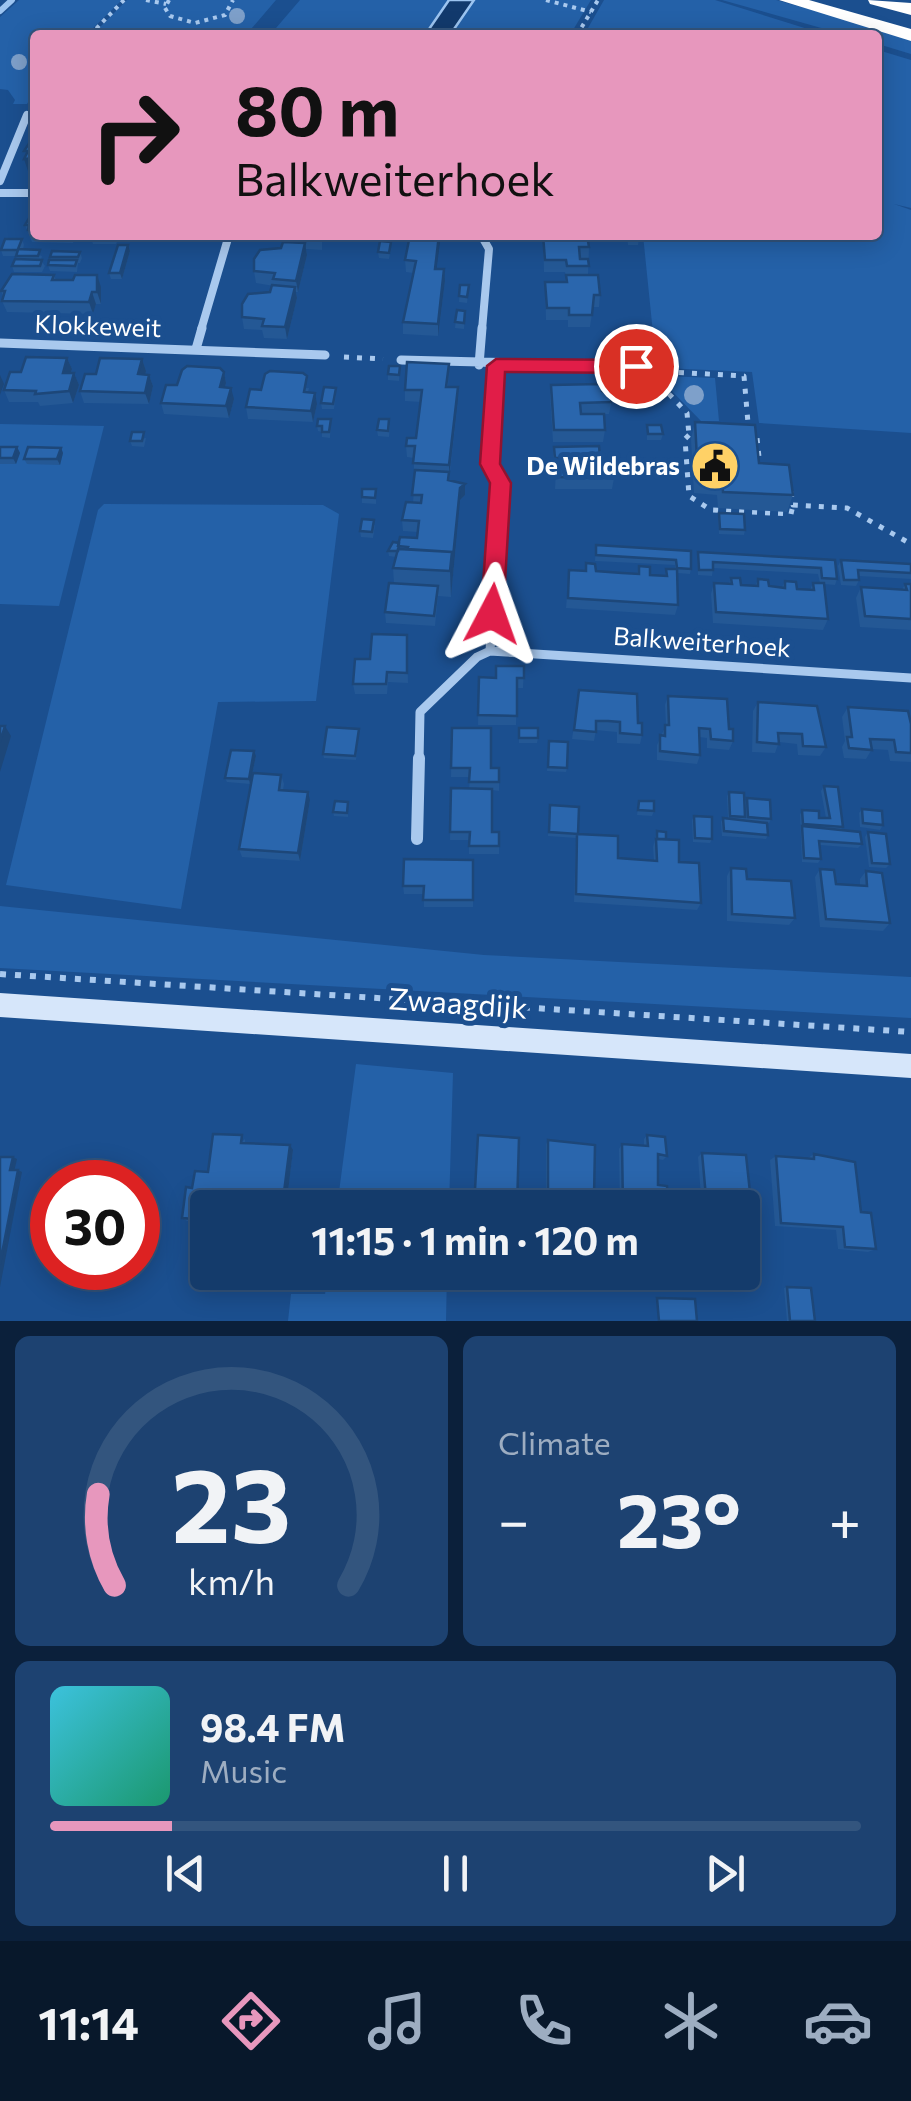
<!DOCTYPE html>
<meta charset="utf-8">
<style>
body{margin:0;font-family:Commissioner,sans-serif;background:#1d4271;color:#f1f3f6;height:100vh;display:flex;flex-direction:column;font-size:38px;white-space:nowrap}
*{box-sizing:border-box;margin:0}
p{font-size:32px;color:#9dadc1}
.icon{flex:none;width:55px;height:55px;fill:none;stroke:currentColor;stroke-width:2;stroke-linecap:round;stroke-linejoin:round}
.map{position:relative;height:1321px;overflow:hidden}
.details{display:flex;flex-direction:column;gap:15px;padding:15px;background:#0b203b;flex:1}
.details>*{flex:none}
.top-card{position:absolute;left:30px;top:30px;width:852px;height:210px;border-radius:10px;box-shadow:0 5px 25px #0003,0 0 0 2px #33557e;background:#e797bd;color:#111;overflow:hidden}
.speed{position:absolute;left:30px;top:1160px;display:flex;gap:20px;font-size:50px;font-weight:700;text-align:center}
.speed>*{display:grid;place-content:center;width:130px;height:130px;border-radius:50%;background:#143b6b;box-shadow:0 5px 25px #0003,0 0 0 2px #33557e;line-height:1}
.speed .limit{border:15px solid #d22;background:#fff;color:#111}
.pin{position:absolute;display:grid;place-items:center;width:85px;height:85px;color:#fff;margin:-42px;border:5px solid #fff;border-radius:50%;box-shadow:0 2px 10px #0007}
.me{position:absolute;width:110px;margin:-55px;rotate:4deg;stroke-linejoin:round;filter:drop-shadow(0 0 8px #0008)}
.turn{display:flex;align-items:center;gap:35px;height:210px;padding:0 40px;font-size:45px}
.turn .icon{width:130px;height:130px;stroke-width:2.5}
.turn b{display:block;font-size:70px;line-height:85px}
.big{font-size:75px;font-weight:700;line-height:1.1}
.details .tile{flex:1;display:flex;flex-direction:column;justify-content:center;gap:15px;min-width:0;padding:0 35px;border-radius:15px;background:#1d4271}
.details .dial{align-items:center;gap:0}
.dial svg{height:260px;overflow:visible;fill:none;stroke:#33557e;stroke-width:7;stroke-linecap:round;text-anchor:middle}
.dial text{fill:#f1f3f6;stroke:none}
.song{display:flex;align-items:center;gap:30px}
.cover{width:120px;height:120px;border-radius:15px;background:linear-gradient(135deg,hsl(190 70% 55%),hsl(160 70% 35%))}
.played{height:10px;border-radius:5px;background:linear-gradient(90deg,#e797bd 15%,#33557e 15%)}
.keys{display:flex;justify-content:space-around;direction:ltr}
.heat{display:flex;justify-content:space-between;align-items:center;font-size:55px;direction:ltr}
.details .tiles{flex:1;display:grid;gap:15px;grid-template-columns:1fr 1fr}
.tile:last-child{grid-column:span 2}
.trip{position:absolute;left:190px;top:1190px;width:570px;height:100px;border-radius:10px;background:#143b6b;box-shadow:0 5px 25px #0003,0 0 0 2px #33557e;font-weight:700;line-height:100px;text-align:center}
.tab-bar{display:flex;height:160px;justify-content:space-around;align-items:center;background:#08182b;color:#9dadc1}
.tab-bar .icon{width:70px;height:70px}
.tab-bar .selected{color:#e797bd}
.tab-bar b{font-size:45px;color:#f1f3f6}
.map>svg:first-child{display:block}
.green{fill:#2461a8}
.water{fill:#123a6d;stroke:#9cc4f0;stroke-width:2.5}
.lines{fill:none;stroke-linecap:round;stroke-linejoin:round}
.stream{stroke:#9cc4f0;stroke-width:6}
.path-far2{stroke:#a9c9ee;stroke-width:4;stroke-dasharray:4 5;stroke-linecap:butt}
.path-far1{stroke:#a9c9ee;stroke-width:5;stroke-dasharray:5 8;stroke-linecap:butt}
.path{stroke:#a9c9ee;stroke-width:6;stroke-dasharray:6 9;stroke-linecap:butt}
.street-far2{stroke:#a9c9ee;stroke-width:8}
.street-far1{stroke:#a9c9ee;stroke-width:9}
.street{stroke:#a9c9ee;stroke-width:12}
.secondary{fill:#d6e6fa;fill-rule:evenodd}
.highway{fill:#fff;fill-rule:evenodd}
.tree{fill:#7ea0ca}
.wall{fill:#245895}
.shaded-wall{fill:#1d4779}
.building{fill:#2a66ad;stroke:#1d4779;stroke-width:2.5}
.route{fill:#e11d48;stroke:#92132f;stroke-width:2.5}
.labels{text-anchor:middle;stroke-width:10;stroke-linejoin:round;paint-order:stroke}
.street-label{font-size:25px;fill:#fff;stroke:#1b4f8f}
.poi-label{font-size:25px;font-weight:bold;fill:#fff;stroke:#1b4f8f;text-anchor:end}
.near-street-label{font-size:30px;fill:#fff;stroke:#1b4f8f}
</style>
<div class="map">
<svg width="911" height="1321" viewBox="0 0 911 1321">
<rect width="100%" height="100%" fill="#1b4f8f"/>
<path class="green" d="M19 0H122L86 35H35V91L27 104H13L15 100 8 90 0 89V17Z
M127 0H276L246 35H92Z
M300 0H449L425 35H270Z
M474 0H591L570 35H450Z
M604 0H715L827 35H584Z
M722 0H776L899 34 911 38V54L878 44V35H846Z
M878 50 911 60V208L894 204 911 210V433L759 423 752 372 641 367 636 350H643L640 334 653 333 643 235H878Z
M664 376 715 378 719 421H701L664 383Z
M0 424 104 426 59 606 0 604Z
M104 504 323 505 339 514 316 701 218 702 181 909 6 885 98 510Z
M0 906 484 955 911 977V1018L0 968Z
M356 1064 453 1073 449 1207H337Z
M329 1272 447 1273 446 1321H288L291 1294H325Z"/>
<path class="water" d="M449 0H474L450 35H425Z"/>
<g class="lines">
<path class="stream" d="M0 11 12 0"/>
<path class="path-far2" d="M146 0 166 4
M169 0 165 8 170 16 195 23 225 15 233 0
M546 0 591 12
M90 35 124 0
M577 35 598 0"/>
<path class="path-far1" d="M344 357 383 359
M653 371 744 376 748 423 757 438 760 467
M651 375 687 413 689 435
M689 435 685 439 689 496 711 510 791 514 793 505
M791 492 793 505 847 508 911 544"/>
<path class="path" d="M0 974 911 1032"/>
<path class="street-far2" d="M0 181 27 115
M0 193H35
M481 235 489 249 482 330
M201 330 229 235"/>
<path class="street-far1" d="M0 343 325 355
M196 349 202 328
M401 360 636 366
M479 365 482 328
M490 651 500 483 490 464 496 365
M419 761 420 712 477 657 490 651 911 678"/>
<path class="street" d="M417 839 419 758"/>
<path class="secondary" d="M0 993 911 1054V1078L0 1017Z"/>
<path class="highway" d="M779 0H809L911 29V41Z
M868 0 911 3V15L870 4Z"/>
</g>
<g class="tree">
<circle cx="237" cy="16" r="8"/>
<circle cx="19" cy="62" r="8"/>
<circle cx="694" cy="395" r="10"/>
</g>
<path class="wall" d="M35 208V235H120L116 244H93L91 238H75L73 243 32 242 25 225Z
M264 235H322V250L306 249 307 255 298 292H296L297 298 287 339 264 338 262 330 244 329 242 317 270 292 274 286 256 283 254 271 281 248 285 242 265 238Z
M410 235 437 269H444L445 281 438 336 403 334V322L413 273 406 272 405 260Z
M543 235 589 247 588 275 600 295 599 307H593L590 327H568V320H546L545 282H565L566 278 565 272H544Z
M627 235 639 239 638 245H628Z
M22 239 24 245 23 249 42 256 41 260 45 266 42 272H14L12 266 17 259 16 256H3L1 250Z
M128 245 130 251 122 279H111L109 273Z
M391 248 389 259 379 258 378 252Z
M80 252 82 258 80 263H78L77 272 50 271 48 265 51 260 50 257Z
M54 275 56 280 101 287V304H96L93 314 7 312 2 301 3 296 1 291Z
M460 285H469L467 303 459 302Z
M457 310 465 311 464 329 455 328Z
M67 358 72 369 71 373H74L79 385 73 403 40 406 38 402H9L4 390Z
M142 359 146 371 145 375H149L153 386 149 404 84 403 80 391 96 374Z
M449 364 448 387 458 399 449 480 465 495 460 500 451 597 438 596 435 626 386 623 385 612 394 583 393 568 396 557 389 556 388 551 399 543 417 538 418 532 403 531 402 520 413 503 415 474H414V458L407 457 406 446 416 438 421 402 405 401V390Z
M400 366 399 381 388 380V374Z
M224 372 226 383 225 388 234 399 229 418 164 414 161 403 177 385Z
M551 385 613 394 609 414H600L605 430 603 442H553L550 396Z
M309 388 308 392 317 404 313 422 248 419 246 407 261 390Z
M336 394 334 409H322L321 403Z
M331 419 330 438 322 437V432L318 431 317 426Z
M695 422 793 495 787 512 718 508 717 495 694 493 691 439Z
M390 425 389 437 378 436 377 430Z
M647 425 663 434 661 440H647Z
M146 438 144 447 132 446 130 441Z
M0 447H17L20 453 16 464H0Z
M554 447 601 468 614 478 612 489H555L556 469H554L553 458Z
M61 448 63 453 60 465 27 464 24 459Z
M362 489 376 495V504L362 503Z
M719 513 745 530 744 535 719 534 718 518Z
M375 525 373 538 361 537 360 531Z
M596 545 691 551V569L690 574 677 573 678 605 675 615 566 608 569 570 585 571 586 563 596 571 637 574 639 566 650 575 665 576 666 569H675V565L595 561Z
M698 552 835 560 837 579 835 585 824 584 828 619 823 630 713 623 711 594 714 583 729 584 731 578 741 585 755 586 758 579 769 586 782 587 785 581 797 589 810 590 813 583H820L818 574 713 568 712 576 698 575 697 557Z
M841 560 911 564V579L859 576V580L856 586 841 585 838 566Z
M905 584H911V630L860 627 856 598 861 587 902 590Z
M407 635 408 683 388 682 387 694H355L353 684 370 659Z
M524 666 523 688H517L516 725H478L479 677 496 678Z
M579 690 638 723 642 735 640 744 617 743V732L606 731 596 730 594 741 572 739Z
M668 696 729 729 733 741 729 750 707 748V738L699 737 700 755 697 764 657 760V745L666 725 665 705Z
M758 702 826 747 820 756 798 755 797 744 779 742 775 753 752 752 753 711Z
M848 707 911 724V762L890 761 888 750 872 749 866 759 844 758 842 747 845 741 842 717Z
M452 728 491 768 499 782V791L492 790V832L499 846V854H469V840H450L451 788 469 789 470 777H451Z
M519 728 538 738 537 743H519Z
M359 729 356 760 324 758 323 754Z
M549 741 567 768 566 772 547 771Z
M256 756 250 784 227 782 225 778Z
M281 775 284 784 283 790 310 800 300 861 242 857 239 849Z
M824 786 843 827 840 830 862 844 858 848 820 845 821 859 818 863 802 862 800 815 802 810 819 818H826L821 791Z
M729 792 744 803 747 798 771 819 769 823H767L768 835 766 839 722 836 721 822 723 818H728L727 796Z
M639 801 654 811 652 816 637 815Z
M348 802V817L334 816 333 812Z
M862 809 883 825 880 830 860 827 859 813Z
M549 810 578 834 618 858 654 861 653 847 657 831 666 839 701 903 697 910 574 902 576 838 548 836Z
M694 816 712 839 710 843 693 842 692 820Z
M868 832 890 864 886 868 869 867 865 837Z
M473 860V907H424V894H404L403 886Z
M731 868 747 879 795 918 789 925 727 921V876Z
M820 869 836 884 860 886V879L866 871 890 923 883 931 820 927 815 877Z
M647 1135 667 1156 663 1160 658 1159V1185L668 1208H620L619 1149 622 1144 644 1146V1139Z
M245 1139V1144L293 1150 286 1208H208V1223L187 1221 182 1218 192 1188Z
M548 1140 594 1197 592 1200 579 1199V1208H546V1144Z
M702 1153 752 1211 746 1214H742V1208H684V1200L688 1196 701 1197 698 1157Z
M814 1154 861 1212 876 1249 868 1252 838 1249 836 1230 775 1226 770 1160 776 1156 808 1158Z
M787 1287 815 1321H787L784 1288Z"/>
<path class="shaded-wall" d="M35 158V171H28L24 159Z
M439 235H441L435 281V269Z
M305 243 307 255 298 292 296 281Z
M128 245 130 251 122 279 120 273Z
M444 269 445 281 438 336V324Z
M97 275 101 287V304L97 292Z
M295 287 297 298 287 339 285 327Z
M92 292 96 304 93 314 89 302Z
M67 358 72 369 67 385 63 373Z
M142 359 146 371 142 386 138 374Z
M224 372 226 383 222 399 220 387Z
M74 373 79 385 73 403 69 391Z
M0 375 4 384 0 395Z
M149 375 153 386 149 404 145 393Z
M458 387V399L449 476V465Z
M231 388 234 399 229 418 226 406Z
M315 393 317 404 313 422 311 411Z
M17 447 20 453 16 464 13 458Z
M61 448 63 453 60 465 57 459Z
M465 484V495L460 500 451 597 450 571 460 488Z
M5 726 11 736 0 772V742Z
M254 751 256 756 250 784 249 779Z
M308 792 310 800 300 861 298 853Z
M290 1145 293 1150 286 1208H282Z
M13 1157 17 1159 14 1172 10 1170Z
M18 1170 22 1172 0 1287V1264Z"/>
<path class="building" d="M32 139H35V158L24 159 28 151H24Z
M35 208V230H28L29 225H25Z
M284 235H321L320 238Z
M410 235H439L435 269H444L438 324 403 322 416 261 405 260Z
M543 235H587L589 247H579L580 259H588L589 266H567L566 260H545Z
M628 235H638L639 239H628Z
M5 239H22L18 249 40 250 38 256H16L18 250H1Z
M380 241 391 242 389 253 378 252Z
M283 242 305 243 296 281 273 279 275 273 254 271V259L260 250 281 248Z
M118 245H128L120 273H109Z
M52 251 80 252 78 257H50Z
M15 259 42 260 40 266H12Z
M49 260H77L75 266 48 265Z
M12 274 54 275 52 280H73L75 275H97V292H92L89 302 2 301 5 291H1Z
M566 275H598L600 295H594L592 315H569V308H547L545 282H567Z
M272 285 295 287 285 327 262 326 264 319 242 317V304L248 294 270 292Z
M460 285H469L467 297 459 296Z
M457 310 465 311 464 323 455 322Z
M26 357 67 358 63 373H74L69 391 35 394 36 391 4 390 10 372H21Z
M100 358 142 359 138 374 149 375 145 393 80 391 85 374H96Z
M407 362 449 364 446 387H458L449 465 413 463 415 446H406L407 438H416L422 390H405Z
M187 366 220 368 224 372 220 387 231 388 226 406 161 403 166 385H177L182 370Z
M389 366H400L399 375 388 374Z
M270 371 303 373 307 376 304 392 315 393 311 411 246 407 250 389 261 390 265 374Z
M601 384 602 391 613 394 611 402 580 403 581 414H604L605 430H554L551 385Z
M324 387 336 388 333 404 321 403Z
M318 419H331L329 432H322V426H317Z
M379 419H389L388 431 377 430Z
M695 422 755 425 759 463 789 465 793 495 723 492 722 478 698 477Z
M647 425H661L663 434H648Z
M132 432H144L142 441H130Z
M599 446 601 468H613L614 478 557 477 556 468H566L565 458H555L554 447Z
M0 447H17L13 458H0Z
M28 447 61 448 57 459H24Z
M415 470 449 472 448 480 465 484 460 488 452 567V552L407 549 408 547 398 546 400 537 417 538 419 521 402 520 406 502 421 503 422 495H412Z
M362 489H376L375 498 362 497Z
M719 513 744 514 745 530 720 529Z
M362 519 374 520 372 532 360 531Z
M393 542 399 543 398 551H388Z
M596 545 691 551V569L677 568 676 560 596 555Z
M398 549 452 552 450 571 393 568Z
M698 552 835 560 837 579 822 578 821 568 713 562V570H699Z
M841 560 911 564V573L858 570 859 580H844Z
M586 563 595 564 596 571 622 573 639 574V566L650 567V575L667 576 666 569H677L678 605 568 598 569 570 586 571Z
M731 578H740L741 585 758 586V579L768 580 769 586 785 588V581L796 582 797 589 814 590 813 583H824L828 619 716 612 714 583 732 584Z
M389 583 438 586 434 616 385 612Z
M905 584H911V619L865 616 861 587 907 590Z
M372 634 407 635V673L387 672 386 684H353L355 659H370Z
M496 666H524V678H517V716L478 715 479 677 496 678Z
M579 690 637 694 638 723H642V735L620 733V722L608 721H596V732L574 730Z
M668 696 727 699 729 729H733V741L711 739 710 729 699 728 700 755 660 751V735L665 736V725H669Z
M758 702 817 706 826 747 803 746 802 734 778 733 779 744 757 742Z
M848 707 908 711 911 724V753L896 752 894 740 870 739 872 750 849 748 847 737H852Z
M0 726H5L0 742Z
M327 727 359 729 355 756 323 754Z
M452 728H491V768H499V782H469L470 768H451Z
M519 728H538V738H519Z
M549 741 568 742 567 768 548 767Z
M231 750 254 751 249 779 225 778Z
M253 773 281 775 279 790 308 792 298 853 239 849Z
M824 786 838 787 843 827 803 824 802 810 819 811V818H830Z
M451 788 492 789V832H499V846H469L470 832H450Z
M729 792 744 793 745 817 730 816Z
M747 798 770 800 771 819 748 817Z
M335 801 348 802 347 813 333 812Z
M639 801H654V811L638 810Z
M550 805 579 807 578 834 549 832Z
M862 809 882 811 883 825 863 823Z
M694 816 712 817V839L695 838Z
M723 818 767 823 768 835 724 831Z
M802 826 860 832 862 844 819 841 821 859 804 858Z
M657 831 666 832V839H657Z
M868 832 886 834 890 864 872 863Z
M577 834 618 836V858L657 861 656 839 679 840V862L699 863 701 903 576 894Z
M404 859 473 860V900H423L424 886H403Z
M731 868 746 869 747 879 791 881 795 918 732 914Z
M820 869 834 870 836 884 867 886 866 871 882 873 890 923 826 919Z
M213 1134 242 1135 241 1143 290 1145 282 1208H208V1220L182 1218 186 1187 192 1188 195 1171 208 1172Z
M478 1135 519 1138 517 1208H474Z
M647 1135 665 1137 667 1156 658 1154V1185L667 1186 668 1208H623L622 1144 648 1146Z
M548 1140 595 1145 594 1197 579 1196V1208H548Z
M702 1153 746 1155 752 1211H742V1208H689L688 1196 706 1197Z
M814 1154 855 1162 861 1212 871 1213 876 1249 845 1247 843 1227 781 1223 776 1156 814 1159Z
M0 1157H13L10 1170H18L0 1264Z
M691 1272H705L706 1282H692Z
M787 1287 811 1288 815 1321H790Z
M657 1298 695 1299 697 1321H659Z"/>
<path class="route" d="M496 359 636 360 645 366 636 373 505 372 500 464 511 483 503 614 492 623 481 614 490 483 480 464 487 366Z"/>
<defs>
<g id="civic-disc" transform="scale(2.5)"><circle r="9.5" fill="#ffd166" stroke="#1b4f8f"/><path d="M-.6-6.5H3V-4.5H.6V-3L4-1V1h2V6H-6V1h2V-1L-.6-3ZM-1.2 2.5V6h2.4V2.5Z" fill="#111"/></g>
</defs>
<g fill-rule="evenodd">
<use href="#civic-disc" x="715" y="466"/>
</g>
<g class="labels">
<g class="street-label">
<text transform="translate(98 326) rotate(2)" y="9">Klokkeweit</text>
<text transform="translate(702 642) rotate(4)" y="9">Balkweiterhoek</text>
</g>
<g class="poi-label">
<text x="680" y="475">De Wildebras</text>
</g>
<g class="near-street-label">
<text transform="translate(458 1004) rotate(4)" y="10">Zwaagdijk</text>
</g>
</g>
</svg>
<div class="speed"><div class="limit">30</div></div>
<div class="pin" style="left:636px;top:366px;background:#d93025"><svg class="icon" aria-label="arrive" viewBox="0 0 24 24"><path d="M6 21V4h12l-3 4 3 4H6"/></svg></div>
<svg class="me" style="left:492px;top:614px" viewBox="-20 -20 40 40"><path d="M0-17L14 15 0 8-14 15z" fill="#e11d48" stroke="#fff" stroke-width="4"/></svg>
<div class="trip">11:15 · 1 min · 120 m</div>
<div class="top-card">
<div class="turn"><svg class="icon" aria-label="right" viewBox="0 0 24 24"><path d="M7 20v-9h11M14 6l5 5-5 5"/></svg><div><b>80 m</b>Balkweiterhoek</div></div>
</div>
</div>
<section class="details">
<div class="tiles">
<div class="tile dial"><svg viewBox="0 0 100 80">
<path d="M14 69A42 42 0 1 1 86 69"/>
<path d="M14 69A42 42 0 0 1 9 41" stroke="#e797bd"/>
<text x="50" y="56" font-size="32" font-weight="700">23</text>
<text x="50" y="72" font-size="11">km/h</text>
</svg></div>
<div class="tile"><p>Climate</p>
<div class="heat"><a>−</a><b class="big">23°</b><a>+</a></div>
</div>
<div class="tile">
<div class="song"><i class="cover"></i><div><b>98.4 FM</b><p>Music</p></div></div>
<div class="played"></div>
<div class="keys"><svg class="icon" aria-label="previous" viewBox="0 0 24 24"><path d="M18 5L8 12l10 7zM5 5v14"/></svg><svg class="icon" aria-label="pause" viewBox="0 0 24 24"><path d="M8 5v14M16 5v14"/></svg><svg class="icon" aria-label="next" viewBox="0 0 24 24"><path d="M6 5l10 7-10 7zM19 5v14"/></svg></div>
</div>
</div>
</section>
<nav class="tab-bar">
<b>11:14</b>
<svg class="icon selected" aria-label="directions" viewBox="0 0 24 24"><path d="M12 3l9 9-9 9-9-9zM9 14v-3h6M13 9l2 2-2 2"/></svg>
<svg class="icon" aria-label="music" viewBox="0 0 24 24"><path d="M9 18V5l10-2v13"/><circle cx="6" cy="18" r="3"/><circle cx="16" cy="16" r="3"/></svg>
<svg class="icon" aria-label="phone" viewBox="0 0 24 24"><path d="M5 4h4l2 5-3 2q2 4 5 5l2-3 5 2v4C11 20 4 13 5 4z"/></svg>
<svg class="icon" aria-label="climate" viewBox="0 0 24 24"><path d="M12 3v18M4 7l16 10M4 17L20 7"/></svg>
<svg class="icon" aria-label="car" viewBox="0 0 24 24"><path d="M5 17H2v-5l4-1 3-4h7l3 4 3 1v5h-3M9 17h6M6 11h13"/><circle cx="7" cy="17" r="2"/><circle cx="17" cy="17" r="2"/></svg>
</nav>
